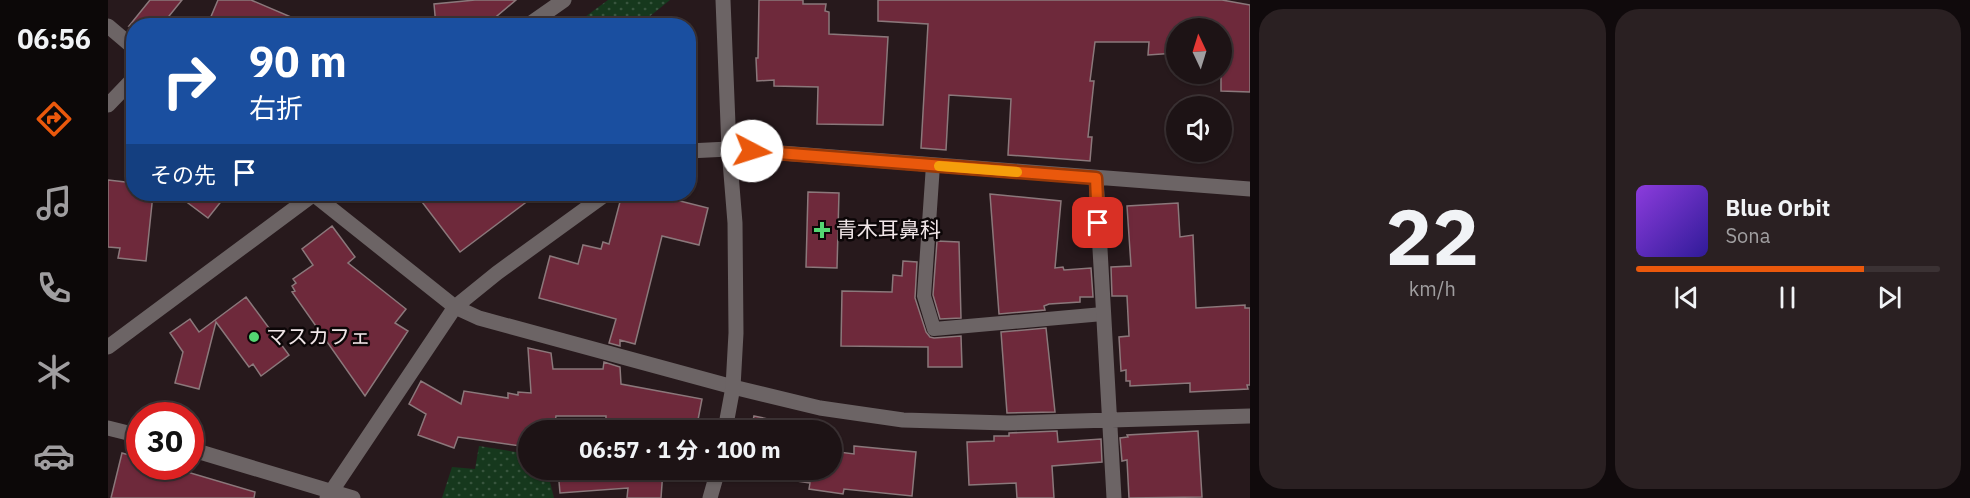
<!DOCTYPE html>
<html lang="ja">
<meta charset="utf-8">
<style>
body{margin:0;font-family:"IBM Plex Sans","Noto Sans JP",sans-serif;background:#2a2022;color:#f1f3f6;height:100vh;display:flex;flex-direction:column;font-size:22px;white-space:nowrap}
*{box-sizing:border-box;margin:0}
p{font-size:20px;color:#a09ea0}
.icon{flex:none;width:33px;height:33px;fill:none;stroke:currentColor;stroke-width:2;stroke-linecap:round;stroke-linejoin:round}
.map{position:relative;flex:1;overflow:hidden}
.details{display:flex;flex-direction:column;gap:9px;padding:9px;background:#100a0c;width:720px}
.details>*{flex:none}
.hud{position:absolute;left:18px;top:18px;width:570px;height:183px;border-radius:24px;box-shadow:0 2px 4px #0004,0 0 0 2px #3b3234;background:#1a4fa0;color:#fff;overflow:hidden}
.needle{width:39px;rotate:356deg}
.buttons{position:absolute;left:1058px;top:18px;display:grid;gap:12px}
.buttons a{display:grid;place-items:center;width:66px;height:66px;border-radius:50%;background:#1d1315;box-shadow:0 2px 4px #0004,0 0 0 2px #3b3234;font-size:30px}
.speed{position:absolute;left:18px;top:402px;display:flex;gap:12px;font-size:30px;font-weight:700;text-align:center}
.speed>*{display:grid;place-content:center;width:78px;height:78px;border-radius:50%;background:#1d1315;box-shadow:0 2px 4px #0004,0 0 0 2px #3b3234;line-height:1}
.speed .limit{border:9px solid #d22;background:#fff;color:#111}
.pin{position:absolute;display:grid;place-items:center;width:51px;height:51px;color:#fff;margin:-26px;border-radius:12px;box-shadow:0 3px 9px #0006}
.me{position:absolute;width:66px;margin:-33px;rotate:95deg;stroke-linejoin:round;filter:drop-shadow(0 0 4px #0008)}
.turn{display:flex;align-items:center;gap:21px;height:126px;padding:0 24px;font-size:27px}
.turn .icon{width:78px;height:78px;stroke-width:2.5}
.turn b{display:block;font-size:42px;line-height:51px}
.then{display:flex;align-items:center;height:57px;padding:0 24px;background:#0003;gap:12px;font-size:22px}
.details .card{flex:1;display:flex;flex-direction:column;justify-content:center;gap:9px;min-width:0;padding:0 21px;border-radius:24px;background:#2a2022}
.details .dial{align-items:center;gap:0}
.dial b{font-size:78px;line-height:1}
.song{display:flex;align-items:center;gap:18px}
.cover{width:72px;height:72px;border-radius:9px;background:linear-gradient(135deg,hsl(270 70% 55%),hsl(250 70% 35%))}
.played{height:6px;border-radius:3px;background:linear-gradient(90deg,#ea580c 75%,#3b3234 75%)}
.keys{display:flex;justify-content:space-around;direction:ltr}
.details .tiles{flex:1;display:grid;gap:9px;grid-template-columns:repeat(2,1fr)}
.trip{position:absolute;left:410px;top:420px;width:324px;height:60px;border-radius:30px;background:#1d1315;box-shadow:0 2px 4px #0004,0 0 0 2px #3b3234;font-weight:700;line-height:60px;text-align:center}
main{display:flex;flex:1;min-height:0}
.tab-bar{display:flex;flex-direction:column;width:108px;justify-content:space-around;align-items:center;background:#0c0808;color:#a09ea0}
.tab-bar .icon{width:42px;height:42px}
.tab-bar .selected{color:#ea580c}
.tab-bar b{font-size:27px;color:#f1f3f6}
.map>svg:first-child{display:block}
.grass{fill:url(#grass-dots)}
.building{fill:#6e293b;stroke:#8b787b;stroke-width:1.5}
.lines{fill:none;stroke-linecap:round;stroke-linejoin:round}
.service{stroke:#6c6465;stroke-width:14}
.minor{stroke:#6c6465;stroke-width:15}
.tertiary{stroke:#6c6465;stroke-width:15}
.route-casing{stroke:#983908;stroke-width:15}
.route{stroke:#ea580c;stroke-width:10}
.slow{stroke:#f59e0b;stroke-width:10}
.poi-dot{fill:#54d672;stroke:#0c0607;stroke-width:2}
.labels{text-anchor:middle;stroke-width:5;stroke-linejoin:round;paint-order:stroke}
.poi-label{font-size:21px;fill:#f0e5e7;stroke:#0c0607;text-anchor:start}
</style>
<main>
<nav class="tab-bar">
<b>06:56</b>
<svg class="icon selected" aria-label="directions" viewBox="0 0 24 24"><path d="M12 3l9 9-9 9-9-9zM9 14v-3h6M13 9l2 2-2 2"/></svg>
<svg class="icon" aria-label="music" viewBox="0 0 24 24"><path d="M9 18V5l10-2v13"/><circle cx="6" cy="18" r="3"/><circle cx="16" cy="16" r="3"/></svg>
<svg class="icon" aria-label="phone" viewBox="0 0 24 24"><path d="M5 4h4l2 5-3 2q2 4 5 5l2-3 5 2v4C11 20 4 13 5 4z"/></svg>
<svg class="icon" aria-label="climate" viewBox="0 0 24 24"><path d="M12 3v18M4 7l16 10M4 17L20 7"/></svg>
<svg class="icon" aria-label="car" viewBox="0 0 24 24"><path d="M5 17H2v-5l4-1 3-4h7l3 4 3 1v5h-3M9 17h6M6 11h13"/><circle cx="7" cy="17" r="2"/><circle cx="17" cy="17" r="2"/></svg>
</nav>
<div class="map">
<svg width="1142" height="498" viewBox="0 0 1142 498">
<defs>
<pattern id="grass-dots" width="8" height="8" patternUnits="userSpaceOnUse" patternTransform="scale(1.5)"><rect width="8" height="8" fill="#16381d"/><path d="M2 2h.1M6 6h.1" fill="none" stroke="#38553e" stroke-width="1.8" stroke-linecap="round"/></pattern>
</defs>
<rect width="100%" height="100%" fill="#27191c"/>
<path class="grass" d="M500 0H562L531 25H466Z
M371 446 420 454V470H439L446 498H334L344 467 367 469Z"/>
<path class="building" d="M42 0H74L53 26H21Z
M110 0H143L204 26H99Z
M367 0H408L377 26H328L326 4Z
M651 0H695V4H718L717 11 721 12V34L780 37 775 125 709 124 710 87 666 86V80L649 81 648 58H650Z
M770 0H1114L1142 5V92L1113 91V28H1068V53L1040 55 1041 42H987L982 81H986L980 137H984L982 161 900 155 903 99 841 95 838 150 813 148 820 24 770 21Z
M0 180 26 183V194H45L38 261 10 258 12 248 0 247Z
M700 192 731 193 729 268 698 267Z
M68 194H119L100 218Z
M308 194H429L352 252Z
M521 194 564 202V199L600 208 591 245 554 236 527 344 512 340V346L501 343 508 319 431 298 442 256 470 264 475 245 493 249 495 242 501 244 513 198 520 199Z
M882 194 953 201 947 268 955 267 956 270 983 268 985 297H972V302L941 304 936 306 937 310 891 314Z
M1070 203 1072 237 1085 235 1088 308 1137 305V308H1142V385H1139L1140 389 1082 392V383L1022 386V381H1018V370L1013 371 1011 337 1021 336 1019 296H1004L1003 267 1023 266 1019 206Z
M224 226 247 257 240 263 298 309 287 323 300 331 257 396 184 292 187 291 184 286 188 283 185 279 205 265 194 249Z
M829 241 851 242 853 318 832 319 825 295Z
M795 261 809 262 807 298 818 332 822 337 826 338 853 336 854 367H820V347L733 346 734 291 784 292 785 275 794 276Z
M138 297 181 355 153 376 145 364 141 367 108 322 91 389 67 383 75 352 62 333 82 319 91 332Z
M938 328 947 412 899 413 893 332Z
M420 348 443 353 445 369H495L496 362 512 367 513 384 594 399 588 430H538L498 423V416H448L446 430H420V447L350 437 346 448 310 435 318 414 301 404 313 381 353 404 356 391 400 398V393L410 395V392L423 393Z
M646 416 689 425 688 430H643Z
M949 431 950 442 993 439 994 462 944 466 946 498H909L908 483 861 485 859 442 886 441V436H901V433Z
M1090 431 1094 497 1021 498 1019 460 1014 461 1012 438 1020 437 1019 435Z
M746 446 808 452 804 496 736 489 735 494 701 489 702 483 669 478 670 470H723V451L746 454Z
M14 453 32 458V466H59L147 492 146 498H3Z
M450 470H555L553 498H519L520 488 452 493Z"/>
<g class="lines">
<path class="service" d="M825 165 816 296 826 329 995 314"/>
<path class="minor" d="M0 26 26 48
M0 105 26 78
M580 151 621 149 1142 189
M988 178 1006 498
M205 194 347 307 371 318 625 387 712 408 795 420 899 423 1142 416
M0 428 32 436
M82 449 245 498
M219 498 347 307 389 273 498 194"/>
<path class="tertiary" d="M615 0 621 149 627 223 628 333 625 387 617 430
M419 26 456 0
M0 347 206 194
M602 498 610 470"/>
</g>
<g class="lines">
<g class="route-casing">
<path id="route" d="M644 151 988 178 990 223"/>
</g>
<use href="#route" class="route"/>
<path class="slow" d="M831 166 909 172"/>
</g>
<g class="poi-dot">
<path d="M711 221h6v6h6v6h-6v6h-6v-6h-6v-6h6z"/>
<circle cx="146" cy="337" r="6"/>
</g>
<g class="labels">
<g class="poi-label">
<text x="728" y="237">青木耳鼻科</text>
<text x="158" y="344">マスカフェ</text>
</g>
</g>
</svg>
<div class="buttons">
<a><svg class="needle" viewBox="-14 -14 28 28"><path d="M0-13l5 13h-10z" fill="#e53935"/><path d="M0 13l5-13h-10z" fill="#a09ea0"/></svg></a>
<a><svg class="icon" aria-label="sound" viewBox="0 0 24 24"><path d="M4 9h4l5-4v14l-5-4H4zM17 9q2 3 0 6"/></svg></a>
</div>
<div class="speed"><div class="limit">30</div></div>
<div class="pin" style="left:990px;top:223px;background:#d93025"><svg class="icon" aria-label="arrive" viewBox="0 0 24 24"><path d="M6 21V4h12l-3 4 3 4H6"/></svg></div>
<svg class="me" style="left:644px;top:151px" viewBox="-20 -20 40 40"><circle r="19" fill="#fff"/><path d="M0-13L10 11 0 6-10 11z" fill="#ea580c"/></svg>
<div class="trip">06:57 · 1 分 · 100 m</div>
<div class="hud">
<div class="turn"><svg class="icon" aria-label="right" viewBox="0 0 24 24"><path d="M7 20v-9h11M14 6l5 5-5 5"/></svg><div><b>90 m</b>右折</div></div>
<div class="then">その先<svg class="icon" aria-label="arrive" viewBox="0 0 24 24"><path d="M6 21V4h12l-3 4 3 4H6"/></svg></div>
</div>
</div>
<section class="details">
<div class="tiles">
<div class="card dial"><b>22</b><p>km/h</p></div>
<div class="card">
<div class="song"><i class="cover"></i><div><b>Blue Orbit</b><p>Sona</p></div></div>
<div class="played"></div>
<div class="keys"><svg class="icon" aria-label="previous" viewBox="0 0 24 24"><path d="M18 5L8 12l10 7zM5 5v14"/></svg><svg class="icon" aria-label="pause" viewBox="0 0 24 24"><path d="M8 5v14M16 5v14"/></svg><svg class="icon" aria-label="next" viewBox="0 0 24 24"><path d="M6 5l10 7-10 7zM19 5v14"/></svg></div>
</div>
</div>
</section>
</main>
